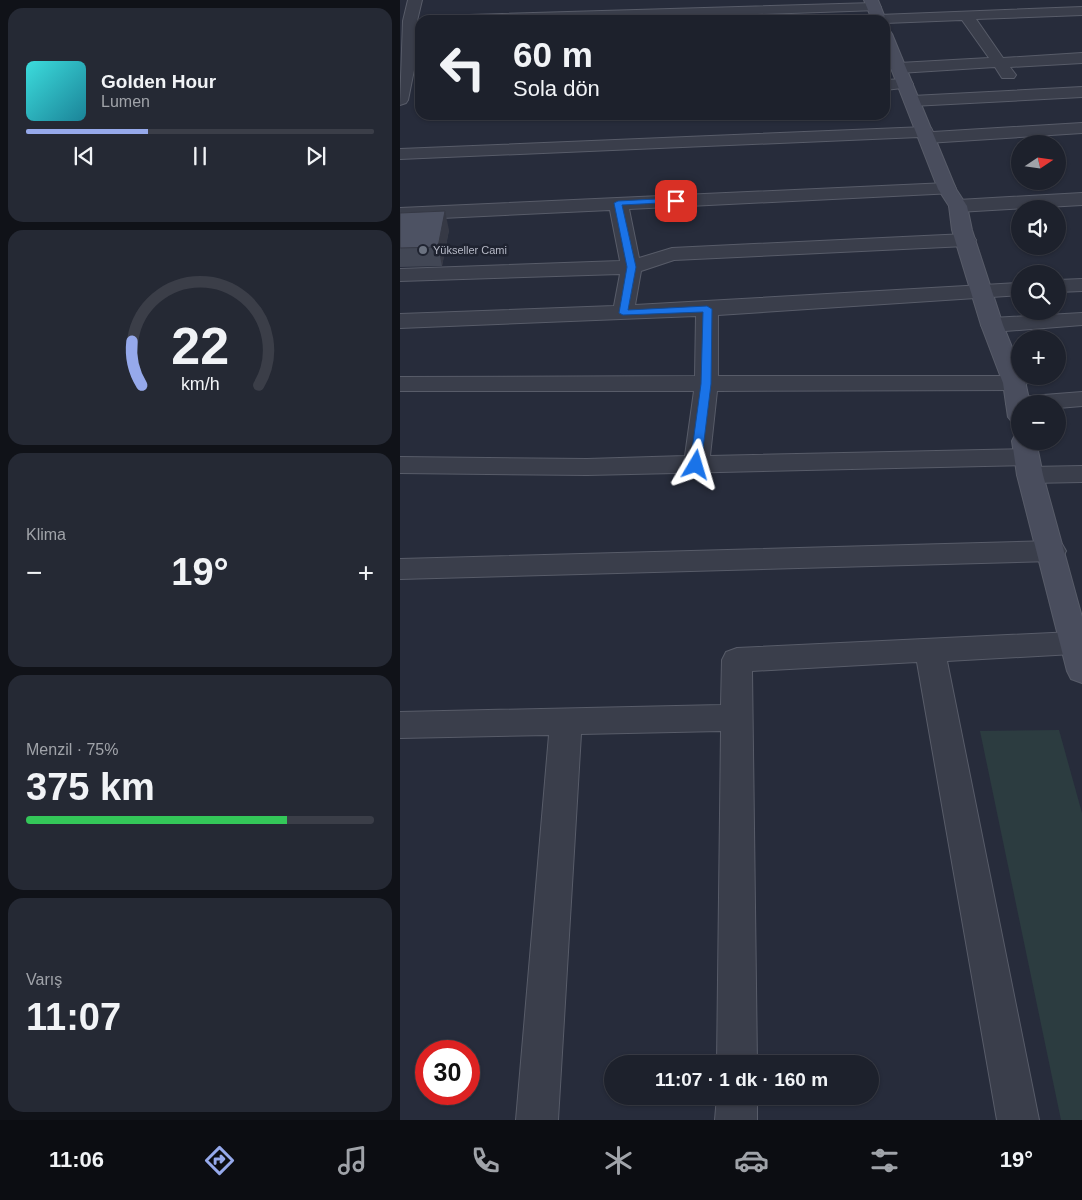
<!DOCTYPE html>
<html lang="tr">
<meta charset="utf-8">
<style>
body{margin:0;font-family:Arial,sans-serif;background:#252934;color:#f1f3f6;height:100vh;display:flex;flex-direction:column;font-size:19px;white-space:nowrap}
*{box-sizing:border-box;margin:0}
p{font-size:16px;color:#a0a3a9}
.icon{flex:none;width:28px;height:28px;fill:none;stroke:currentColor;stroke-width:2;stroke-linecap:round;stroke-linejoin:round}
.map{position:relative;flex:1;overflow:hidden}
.panel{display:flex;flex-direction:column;gap:8px;padding:8px;background:#101218;width:400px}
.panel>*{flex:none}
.guide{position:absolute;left:15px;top:15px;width:475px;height:105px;border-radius:15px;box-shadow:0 1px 4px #0004,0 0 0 1px #3b3e48;background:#1d212c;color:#f1f3f6;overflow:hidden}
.needle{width:32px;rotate:77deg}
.buttons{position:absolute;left:611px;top:135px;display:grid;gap:10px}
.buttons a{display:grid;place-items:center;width:55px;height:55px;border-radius:50%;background:#1d212c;box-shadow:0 1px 4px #0004,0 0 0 1px #3b3e48;font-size:25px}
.speed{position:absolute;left:15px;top:1040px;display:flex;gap:10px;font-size:25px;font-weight:700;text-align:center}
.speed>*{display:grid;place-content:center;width:65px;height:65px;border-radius:50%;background:#1d212c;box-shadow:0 1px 4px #0004,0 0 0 1px #3b3e48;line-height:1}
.speed .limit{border:8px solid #d22;background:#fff;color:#111}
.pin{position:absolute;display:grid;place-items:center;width:42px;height:42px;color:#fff;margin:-21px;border-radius:10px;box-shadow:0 2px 8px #0006}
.me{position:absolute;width:55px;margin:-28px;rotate:7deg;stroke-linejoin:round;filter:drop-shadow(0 0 4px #0008)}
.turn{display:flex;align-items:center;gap:18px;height:105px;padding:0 15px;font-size:22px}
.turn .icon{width:65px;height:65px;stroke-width:2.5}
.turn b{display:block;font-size:35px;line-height:42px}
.big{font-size:38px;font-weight:700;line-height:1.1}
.panel .tile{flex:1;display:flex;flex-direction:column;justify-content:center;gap:8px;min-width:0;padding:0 18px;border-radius:15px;background:#252934}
.panel .dial{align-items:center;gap:0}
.dial svg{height:130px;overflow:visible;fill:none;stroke:#3b3e48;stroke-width:7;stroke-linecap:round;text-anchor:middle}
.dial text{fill:#f1f3f6;stroke:none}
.song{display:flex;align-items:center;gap:15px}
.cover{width:60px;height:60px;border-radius:8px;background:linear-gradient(135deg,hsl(180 70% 55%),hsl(190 70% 35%))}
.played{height:5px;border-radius:2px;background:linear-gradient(90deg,#96a9eb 35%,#3b3e48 35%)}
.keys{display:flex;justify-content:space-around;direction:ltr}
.heat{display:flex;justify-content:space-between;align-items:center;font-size:28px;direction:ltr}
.charge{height:8px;border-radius:4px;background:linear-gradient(90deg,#34c759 75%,#3b3e48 0)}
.trip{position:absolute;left:204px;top:1055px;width:275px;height:50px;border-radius:25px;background:#1d212c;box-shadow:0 1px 4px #0004,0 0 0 1px #3b3e48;font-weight:700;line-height:50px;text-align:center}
.tabs{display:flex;height:80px;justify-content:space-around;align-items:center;background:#0c0d12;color:#a0a3a9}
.tabs .icon{width:35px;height:35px}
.tabs .current{color:#96a9eb}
.tabs b{font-size:22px;color:#f1f3f6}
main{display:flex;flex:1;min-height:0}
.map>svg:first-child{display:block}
.green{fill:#2c3c40}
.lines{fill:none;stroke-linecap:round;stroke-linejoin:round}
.street-casing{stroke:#585c69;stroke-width:2}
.secondary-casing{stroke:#585c69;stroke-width:2}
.street{fill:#3a3e4b;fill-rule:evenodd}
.secondary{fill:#494d5d;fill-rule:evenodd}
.wall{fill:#424755}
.shaded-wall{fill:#363945}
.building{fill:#4d5263;stroke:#363945}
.route{fill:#1a73e8;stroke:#114b97}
.worship-dot{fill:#6b7280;stroke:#1f2330;stroke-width:2}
.labels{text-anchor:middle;stroke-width:5;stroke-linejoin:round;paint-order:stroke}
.far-poi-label{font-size:11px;fill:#b6b9c6;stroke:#1f2330;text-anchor:start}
</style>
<main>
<section class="panel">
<div class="tile">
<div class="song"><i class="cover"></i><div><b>Golden Hour</b><p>Lumen</p></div></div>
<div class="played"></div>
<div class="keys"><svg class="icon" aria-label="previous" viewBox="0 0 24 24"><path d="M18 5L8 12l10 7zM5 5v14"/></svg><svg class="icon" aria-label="pause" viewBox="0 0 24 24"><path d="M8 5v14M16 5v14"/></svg><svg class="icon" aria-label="next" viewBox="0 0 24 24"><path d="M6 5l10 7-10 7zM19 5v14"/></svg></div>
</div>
<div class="tile dial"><svg viewBox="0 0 100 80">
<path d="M14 69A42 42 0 1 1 86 69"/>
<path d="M14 69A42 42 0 0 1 8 42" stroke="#96a9eb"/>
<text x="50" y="56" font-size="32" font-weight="700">22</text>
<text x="50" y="72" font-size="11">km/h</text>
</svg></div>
<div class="tile"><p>Klima</p>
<div class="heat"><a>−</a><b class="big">19°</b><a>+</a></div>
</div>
<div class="tile"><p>Menzil · 75%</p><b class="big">375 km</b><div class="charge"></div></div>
<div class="tile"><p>Varış</p><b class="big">11:07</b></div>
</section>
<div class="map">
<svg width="682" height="1120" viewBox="0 0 682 1120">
<rect width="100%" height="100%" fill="#272c3b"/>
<path class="green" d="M659 730 682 813V1120H661L580 731Z"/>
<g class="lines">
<g class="street-casing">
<path id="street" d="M8 0H22L17 21 16 60 8 100 6 103 0 105 3 21Z
M474 3 481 7 479 10 180 20H29L31 17 36 16Z
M682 7V15L576 19 603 58 682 53V63L610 67 616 75 614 78H602L595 67 499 73 494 71 491 68 494 65 499 63 589 58 562 20 485 23V20L472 19 474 16 479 15Z
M505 79 511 81 513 84 511 87 485 90V80Z
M682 87V97L512 106 506 104 504 101 506 98 512 96Z
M682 123V133L527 143 521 142 519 137 0 159V149L525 127 531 128 533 132Z
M547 183 554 185 556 189 554 193 229 209 239 258 272 248 566 234 573 236 576 240 573 244 566 246 274 260 241 271 235 305 620 283V295L318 315V376H615L623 378 627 383 623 388 615 390 317 391 310 456 626 449 635 451 638 457 635 463 626 465 187 475 0 473V457L187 459 285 456 294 391H0V377L295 376 296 316 0 328V314L214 306 220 274 0 281V269L220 261 210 210 0 220V208Z
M682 193V205L558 212 551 210 549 206 551 202 558 200Z
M682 279V291L658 292V280Z
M682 313V325L592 332 584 330 581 325 584 320 592 318Z
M682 392V406L658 408V404H620V411L610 409 606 404 610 399 618 397Z
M682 466V482L630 483 621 481 617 475 621 469 630 467Z
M652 541 662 544 666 551 662 558 652 561 0 579V559Z
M673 632 682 634V652L673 654 547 661 639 1120H597L517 662 352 671 357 1064H317L321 731 181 734 158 1120H116L149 735 0 738V712L321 705 322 660 326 652 337 648Z
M317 1096H357V1120H315Z"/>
</g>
<g class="secondary-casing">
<path id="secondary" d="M464 0H478L486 20 485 22V20H472Z
M485 30 490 31 492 34 556 189 567 206 572 230 603 325 620 367V376H624L630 404H620V425L612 422 608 417 603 383 581 325 552 230 549 206 538 189 485 53Z
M620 434V441H636L643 475 682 617V683L671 679 667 671 617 475 612 441 615 435Z"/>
</g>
<use href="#street" class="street"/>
<use href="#secondary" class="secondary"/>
</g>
<path class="wall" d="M0 213 49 230 42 266 0 267Z"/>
<path class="shaded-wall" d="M45 211 49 230 42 266 38 247Z"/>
<path class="building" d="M45 211 38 247 0 248V213Z"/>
<path class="route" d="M276 198 279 199V202L222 205 236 267 228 310 307 306 312 309 311 384 301 465 296 468 290 465 301 384 303 312 223 315 219 313 227 267 214 203 218 201Z"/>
<circle class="worship-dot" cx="23" cy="250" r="5"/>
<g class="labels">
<g class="far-poi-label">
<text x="33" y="254">Yükseller Cami</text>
</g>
</g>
</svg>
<div class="buttons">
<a><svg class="needle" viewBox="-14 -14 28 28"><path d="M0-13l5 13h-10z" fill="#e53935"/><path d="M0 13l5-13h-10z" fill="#a0a3a9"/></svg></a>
<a><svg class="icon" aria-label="sound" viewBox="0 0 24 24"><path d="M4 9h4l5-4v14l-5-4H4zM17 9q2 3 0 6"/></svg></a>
<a><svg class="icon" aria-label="search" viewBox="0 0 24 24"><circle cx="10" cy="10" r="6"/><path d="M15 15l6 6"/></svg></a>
<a>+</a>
<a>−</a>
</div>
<div class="speed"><div class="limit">30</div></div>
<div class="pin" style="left:276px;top:201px;background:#d93025"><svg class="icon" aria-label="arrive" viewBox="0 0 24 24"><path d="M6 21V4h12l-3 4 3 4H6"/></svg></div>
<svg class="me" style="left:296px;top:465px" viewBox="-20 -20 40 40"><path d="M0-17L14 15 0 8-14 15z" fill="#1a73e8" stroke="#fff" stroke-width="4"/></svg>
<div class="trip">11:07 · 1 dk · 160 m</div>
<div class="guide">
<div class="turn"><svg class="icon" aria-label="left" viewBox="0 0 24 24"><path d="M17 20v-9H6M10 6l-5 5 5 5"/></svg><div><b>60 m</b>Sola dön</div></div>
</div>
</div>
</main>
<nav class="tabs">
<b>11:06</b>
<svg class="icon current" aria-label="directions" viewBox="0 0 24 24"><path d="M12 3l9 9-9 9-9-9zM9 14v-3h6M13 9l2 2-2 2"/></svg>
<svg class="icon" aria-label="music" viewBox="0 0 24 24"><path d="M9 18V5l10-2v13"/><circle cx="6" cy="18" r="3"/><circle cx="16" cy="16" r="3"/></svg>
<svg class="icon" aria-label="phone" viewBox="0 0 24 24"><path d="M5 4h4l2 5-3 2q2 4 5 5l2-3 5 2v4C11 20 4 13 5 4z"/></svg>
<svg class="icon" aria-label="climate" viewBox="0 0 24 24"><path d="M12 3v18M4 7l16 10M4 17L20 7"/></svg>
<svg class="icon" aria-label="car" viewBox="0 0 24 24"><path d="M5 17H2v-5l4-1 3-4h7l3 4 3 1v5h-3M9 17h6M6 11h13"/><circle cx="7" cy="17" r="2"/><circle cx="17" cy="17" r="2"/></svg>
<svg class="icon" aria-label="filters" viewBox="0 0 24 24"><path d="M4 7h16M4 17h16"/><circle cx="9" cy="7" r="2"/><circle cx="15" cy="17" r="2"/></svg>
<b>19°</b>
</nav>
